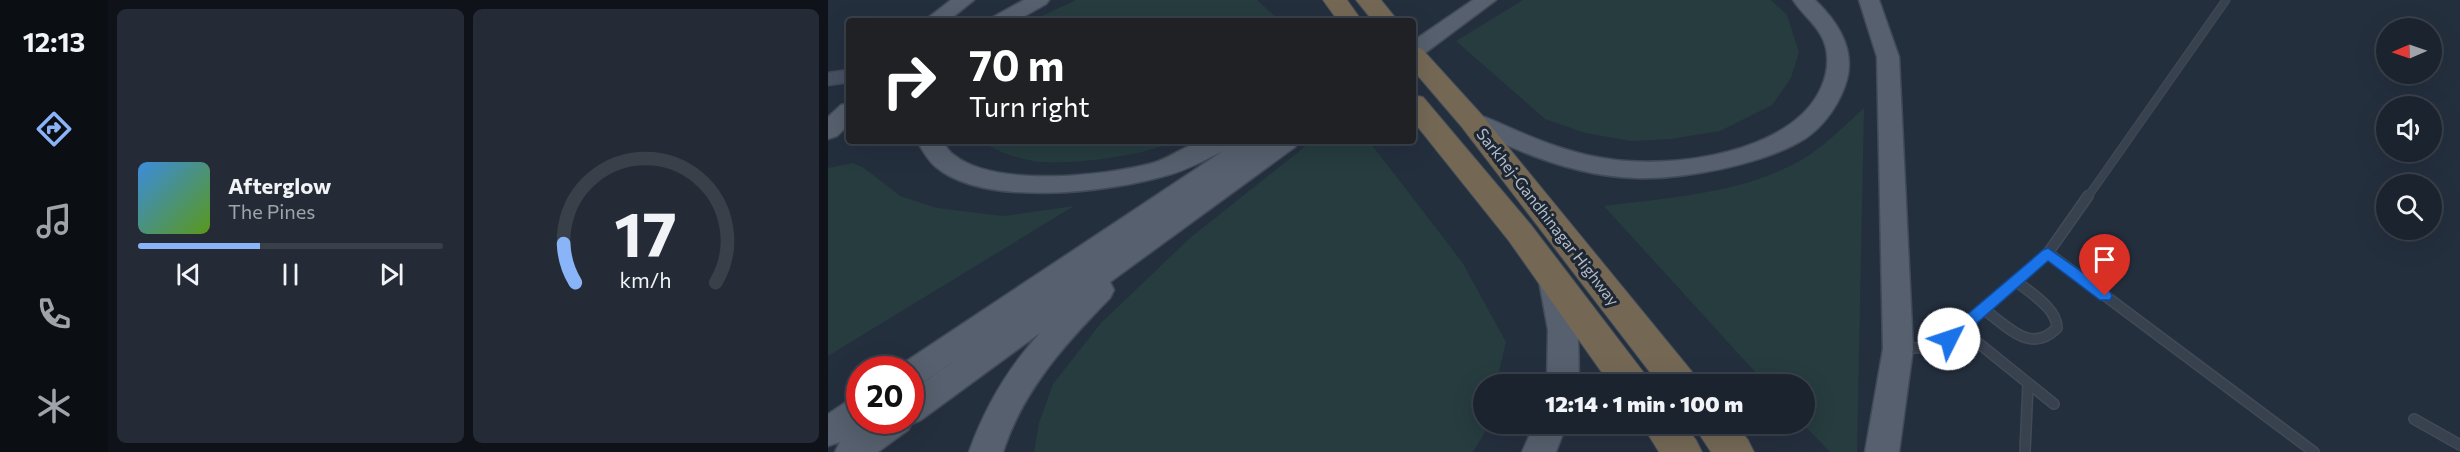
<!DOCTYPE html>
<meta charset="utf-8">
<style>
body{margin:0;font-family:Commissioner,sans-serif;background:#242b36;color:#f1f3f6;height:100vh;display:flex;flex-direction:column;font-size:22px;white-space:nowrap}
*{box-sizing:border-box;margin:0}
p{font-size:20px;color:#a0a4aa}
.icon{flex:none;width:33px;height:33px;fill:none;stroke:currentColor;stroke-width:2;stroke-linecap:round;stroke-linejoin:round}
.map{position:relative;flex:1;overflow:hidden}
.sheet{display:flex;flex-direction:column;gap:9px;padding:9px;background:#0f1319;width:720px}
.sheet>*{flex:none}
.guide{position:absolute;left:18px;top:18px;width:570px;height:126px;border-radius:6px;box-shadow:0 6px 24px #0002,0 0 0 2px #39404a;background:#202124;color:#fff;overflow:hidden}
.needle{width:39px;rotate:268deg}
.buttons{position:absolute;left:1548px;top:18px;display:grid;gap:12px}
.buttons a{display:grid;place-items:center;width:66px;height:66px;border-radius:50%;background:#1b232e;box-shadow:0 6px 24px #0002,0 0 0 2px #39404a;font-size:30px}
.speed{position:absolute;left:18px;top:356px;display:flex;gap:12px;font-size:30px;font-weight:700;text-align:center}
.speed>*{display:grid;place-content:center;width:78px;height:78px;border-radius:50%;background:#1b232e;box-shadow:0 6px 24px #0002,0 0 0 2px #39404a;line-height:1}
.speed .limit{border:9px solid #d22;background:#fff;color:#111}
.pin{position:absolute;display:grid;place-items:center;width:51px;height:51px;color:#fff;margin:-62px -26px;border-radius:50% 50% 50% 0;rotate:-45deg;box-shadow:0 0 6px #0007}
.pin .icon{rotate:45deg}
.me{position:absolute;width:66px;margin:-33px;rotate:49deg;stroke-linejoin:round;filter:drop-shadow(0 0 4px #0008)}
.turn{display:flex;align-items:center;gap:21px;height:126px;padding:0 24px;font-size:27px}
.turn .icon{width:78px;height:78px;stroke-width:2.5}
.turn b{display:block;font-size:42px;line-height:51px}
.sheet .card{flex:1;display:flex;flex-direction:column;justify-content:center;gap:9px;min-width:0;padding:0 21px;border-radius:9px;background:#242b36}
.sheet .dial{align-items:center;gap:0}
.dial svg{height:156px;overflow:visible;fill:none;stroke:#39404a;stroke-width:7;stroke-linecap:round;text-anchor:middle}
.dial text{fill:#f1f3f6;stroke:none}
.song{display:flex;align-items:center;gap:18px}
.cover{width:72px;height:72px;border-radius:9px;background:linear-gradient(135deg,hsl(210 70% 55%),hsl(90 70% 35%))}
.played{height:6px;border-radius:3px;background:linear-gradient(90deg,#8ab4f8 40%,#39404a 40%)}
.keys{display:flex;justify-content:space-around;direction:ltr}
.sheet .tiles{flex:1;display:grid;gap:9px;grid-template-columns:repeat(2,1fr)}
.trip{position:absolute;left:645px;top:374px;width:342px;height:60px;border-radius:30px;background:#1b232e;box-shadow:0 6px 24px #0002,0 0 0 2px #39404a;font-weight:800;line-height:60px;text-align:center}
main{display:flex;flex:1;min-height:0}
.tabs{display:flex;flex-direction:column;width:108px;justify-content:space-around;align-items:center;background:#0b0e12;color:#a0a4aa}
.tabs .icon{width:42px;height:42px}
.tabs .current{color:#8ab4f8}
.tabs b{font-size:27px;color:#f1f3f6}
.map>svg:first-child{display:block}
.green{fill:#263c3f}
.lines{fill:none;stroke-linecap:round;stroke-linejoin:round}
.lane-far1-casing{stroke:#414a57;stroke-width:9}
.lane-casing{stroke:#414a57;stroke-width:12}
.secondary-casing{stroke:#414a57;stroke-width:3}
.primary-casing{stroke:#414a57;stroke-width:3}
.highway-casing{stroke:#434c59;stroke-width:2}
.lane-far1{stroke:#38414e;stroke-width:7}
.lane{stroke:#38414e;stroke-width:9}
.secondary{fill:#465061;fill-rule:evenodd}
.primary{fill:#56606e;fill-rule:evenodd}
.highway{fill:#746855;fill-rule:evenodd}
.route{fill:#1a73e8;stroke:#114b97;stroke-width:1.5}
.labels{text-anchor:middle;stroke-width:6;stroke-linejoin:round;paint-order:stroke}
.street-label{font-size:16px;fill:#b4bcc9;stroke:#1d2633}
</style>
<main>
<nav class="tabs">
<b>12:13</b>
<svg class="icon current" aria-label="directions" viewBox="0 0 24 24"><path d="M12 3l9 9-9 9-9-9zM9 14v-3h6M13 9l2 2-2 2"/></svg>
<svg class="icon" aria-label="music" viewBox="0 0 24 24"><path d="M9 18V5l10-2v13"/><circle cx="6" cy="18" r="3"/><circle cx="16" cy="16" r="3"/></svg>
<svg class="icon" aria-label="phone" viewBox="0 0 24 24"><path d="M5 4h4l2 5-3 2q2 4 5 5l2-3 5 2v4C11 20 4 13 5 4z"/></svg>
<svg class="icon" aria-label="climate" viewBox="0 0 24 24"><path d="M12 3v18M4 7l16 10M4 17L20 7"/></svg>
</nav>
<section class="sheet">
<div class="tiles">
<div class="card">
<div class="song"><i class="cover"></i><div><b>Afterglow</b><p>The Pines</p></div></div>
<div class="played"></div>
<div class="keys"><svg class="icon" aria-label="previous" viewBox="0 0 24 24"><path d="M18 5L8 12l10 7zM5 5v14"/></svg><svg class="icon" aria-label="pause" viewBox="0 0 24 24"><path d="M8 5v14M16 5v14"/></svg><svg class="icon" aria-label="next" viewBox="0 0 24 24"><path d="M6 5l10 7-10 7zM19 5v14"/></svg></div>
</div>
<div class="card dial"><svg viewBox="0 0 100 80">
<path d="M14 69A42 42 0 1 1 86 69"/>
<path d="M14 69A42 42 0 0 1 8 49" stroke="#8ab4f8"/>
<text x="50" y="56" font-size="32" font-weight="700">17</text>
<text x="50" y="72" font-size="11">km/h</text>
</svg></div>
</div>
</section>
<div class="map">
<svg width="1632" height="452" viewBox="0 0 1632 452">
<rect width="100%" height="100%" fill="#242f3e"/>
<path class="green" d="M248 0H429L452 21H203Z
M695 0H943L959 15 971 52 963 78 944 105 892 131 843 139 803 141 757 133 717 119 628 41Z
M1036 108 1029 452H1002L974 423H976V384H938L776 206C837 198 904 194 960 167 989 154 1013 129 1036 108Z
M152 141H348C314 156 251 164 214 162 194 161 168 151 152 141Z
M484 141H541L634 262 678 342 668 384H656V423H659L656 434 645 452H206L211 423 225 384 273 323 362 238Z
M25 163 36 168 72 196 109 208 175 216 246 206 0 356V168Z"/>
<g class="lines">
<g class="lane-far1-casing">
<path id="lane-far1" d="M1259 198 1398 0"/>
</g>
<g class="lane-casing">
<path id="lane" d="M1220 253 1486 452
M1155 309C1180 326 1202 355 1229 328 1229 308 1202 293 1188 281
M1133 329 1226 404
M1075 349 1099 347 1121 339 1220 253 1260 196
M1586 419 1632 445
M1197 452 1200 384"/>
</g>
<g class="secondary-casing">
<path id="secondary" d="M21 70V82L0 85V73Z"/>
</g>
<g class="primary-casing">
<path id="primary" d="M123 0H146L120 21H96Z
M196 0H221L218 4 188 21H162L165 17Z
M645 0H668L593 56 585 58V41Z
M965 0H987C1009 21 1027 48 1019 79 1013 102 997 125 978 138 938 164 854 180 807 178 745 176 689 151 635 125L631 120 635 115 643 113C661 117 677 126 694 133 722 145 750 155 781 159 844 169 964 153 993 88 999 75 1001 62 998 48 993 27 976 17 965 0Z
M1031 0H1051L1071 57 1085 349 1071 452H1037L1055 349 1049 57Z
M21 103V124L9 136 0 139V117L13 105Z
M89 141H114C118 146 121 152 126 155 167 188 277 176 325 163 342 158 359 144 376 141 386 139 398 141 408 141L407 143 410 141H439L437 144 441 141H470L467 147 282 282 286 290 282 298C237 344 195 390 175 452H141C157 407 180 368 212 333L93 420 83 424 80 430 50 452H7L12 442 0 446V414L21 400 32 396V420H82V392L142 350 93 384 82 388V369H69L71 366 395 151C377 160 359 170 340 175 283 192 157 208 108 167 100 161 94 149 89 141Z
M725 270 735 273C753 306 750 348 751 384H719L720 330 711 281 715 273Z
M707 423H739L728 452H694Z"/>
</g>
<g class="highway-casing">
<path id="highway" d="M495 0H519L534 21H510Z
M528 0H553L570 21H545Z
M585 46 594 49 653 114 865 373 871 384H831L633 126 585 70Z
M585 95 595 97 703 225 816 373 822 384H782L681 241 585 121Z
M813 423H855L868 440 874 452H831Z
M864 423H906L920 440 926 452H883Z"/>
</g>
<use href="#lane-far1" class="lane-far1"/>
<use href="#lane" class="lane"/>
<use href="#secondary" class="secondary"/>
<use href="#primary" class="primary"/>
<use href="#highway" class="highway"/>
</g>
<path class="route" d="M1220 248 1282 292 1284 296 1282 300H1272L1220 261 1126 343H1115L1113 339 1115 335 1215 250Z"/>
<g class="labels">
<g class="street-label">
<text transform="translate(720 217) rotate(52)" y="6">Sarkhej-Gandhinagar Highway</text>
</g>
</g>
</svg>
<div class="buttons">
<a><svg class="needle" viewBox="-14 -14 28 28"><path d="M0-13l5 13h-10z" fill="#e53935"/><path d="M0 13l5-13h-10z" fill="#a0a4aa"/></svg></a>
<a><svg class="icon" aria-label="sound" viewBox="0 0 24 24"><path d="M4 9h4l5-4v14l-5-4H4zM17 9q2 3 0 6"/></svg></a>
<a><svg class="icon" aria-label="search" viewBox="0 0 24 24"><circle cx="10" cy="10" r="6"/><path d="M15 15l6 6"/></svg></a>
</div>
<div class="speed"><div class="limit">20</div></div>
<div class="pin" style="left:1277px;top:296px;background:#d93025"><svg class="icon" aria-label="arrive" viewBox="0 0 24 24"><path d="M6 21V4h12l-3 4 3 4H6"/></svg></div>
<svg class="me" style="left:1121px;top:339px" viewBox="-20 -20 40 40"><circle r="19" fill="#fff"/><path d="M0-13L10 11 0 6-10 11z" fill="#1a73e8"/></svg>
<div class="trip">12:14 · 1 min · 100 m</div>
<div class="guide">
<div class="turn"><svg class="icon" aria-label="right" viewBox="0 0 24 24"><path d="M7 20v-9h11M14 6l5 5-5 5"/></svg><div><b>70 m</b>Turn right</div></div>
</div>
</div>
</main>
